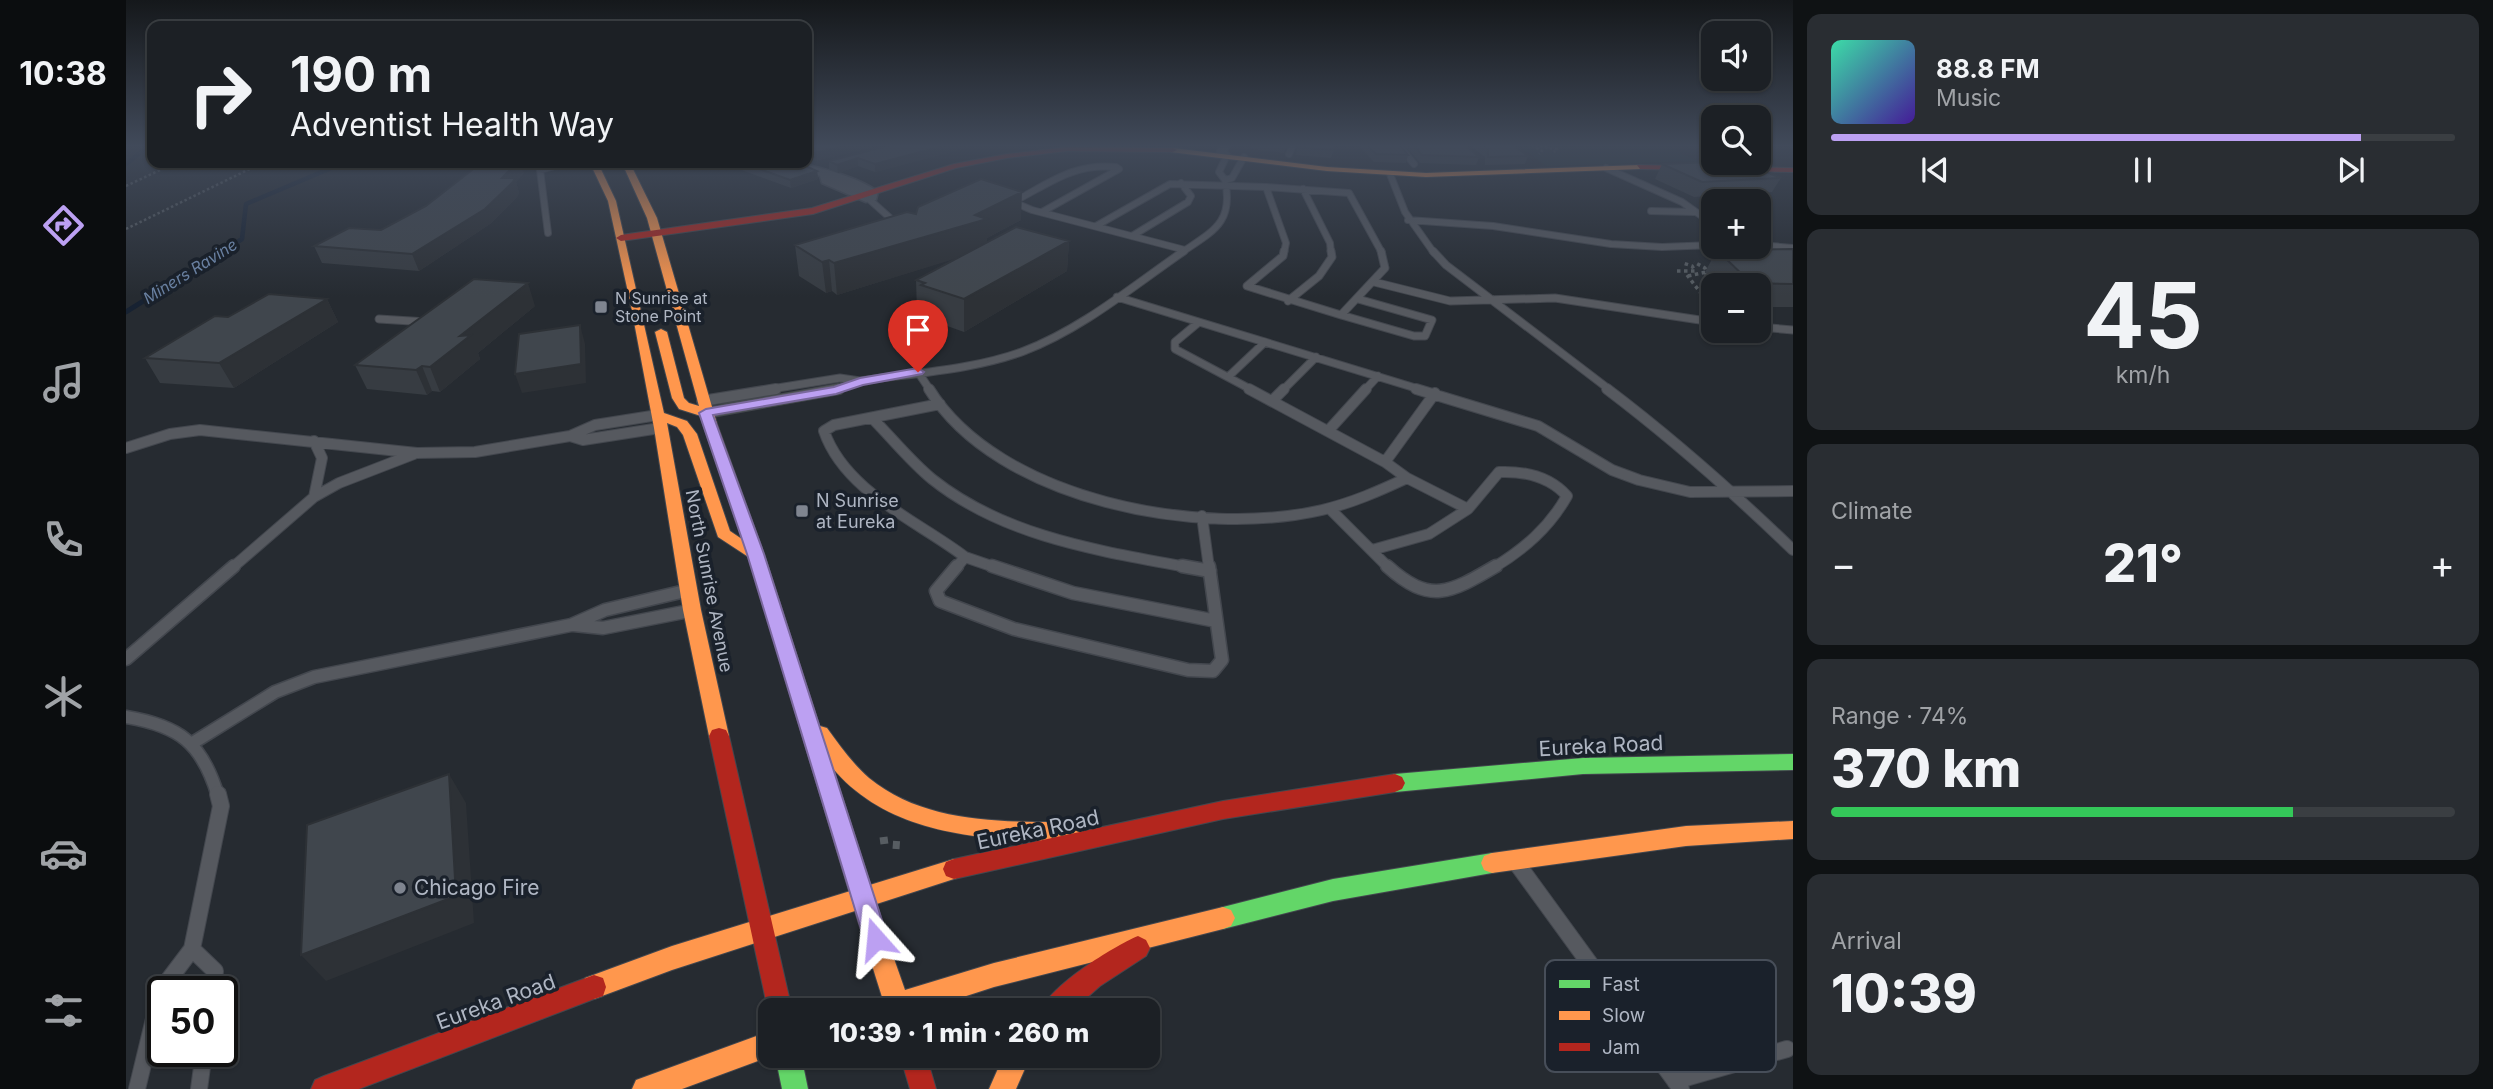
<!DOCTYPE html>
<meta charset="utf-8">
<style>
body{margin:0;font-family:Inter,sans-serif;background:#292d32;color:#f1f3f6;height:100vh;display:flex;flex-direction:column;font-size:26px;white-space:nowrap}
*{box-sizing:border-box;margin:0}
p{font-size:23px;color:#a0a3a7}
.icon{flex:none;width:38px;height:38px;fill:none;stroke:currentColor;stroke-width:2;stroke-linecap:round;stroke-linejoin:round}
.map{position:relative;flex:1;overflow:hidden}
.panel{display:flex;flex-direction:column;gap:14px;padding:14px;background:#0f1214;width:700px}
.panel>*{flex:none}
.hud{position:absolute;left:21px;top:21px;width:665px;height:147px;border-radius:14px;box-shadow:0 2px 5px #0004,0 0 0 2px #3a3e42;background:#1c2025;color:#f1f3f6;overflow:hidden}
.buttons{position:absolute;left:1575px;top:21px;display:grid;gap:14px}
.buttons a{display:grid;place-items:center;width:70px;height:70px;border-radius:14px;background:#1c2025;box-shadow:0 2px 5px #0004,0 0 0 2px #3a3e42;font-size:35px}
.speed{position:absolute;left:21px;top:976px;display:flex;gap:14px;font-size:35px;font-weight:700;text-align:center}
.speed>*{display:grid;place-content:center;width:91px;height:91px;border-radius:50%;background:#1c2025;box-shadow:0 2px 5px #0004,0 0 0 2px #3a3e42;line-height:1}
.speed .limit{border:4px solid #111;border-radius:10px;background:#fff;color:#111}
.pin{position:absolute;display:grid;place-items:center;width:60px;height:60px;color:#fff;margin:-72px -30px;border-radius:50% 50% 50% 0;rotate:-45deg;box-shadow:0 0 7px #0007}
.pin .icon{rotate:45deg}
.me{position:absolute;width:77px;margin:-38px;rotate:342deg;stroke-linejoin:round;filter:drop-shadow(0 0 5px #0008)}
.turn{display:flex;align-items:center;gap:24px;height:147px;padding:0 28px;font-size:32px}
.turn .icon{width:91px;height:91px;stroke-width:2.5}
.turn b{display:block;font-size:49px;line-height:60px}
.big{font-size:52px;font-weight:800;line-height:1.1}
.panel .widget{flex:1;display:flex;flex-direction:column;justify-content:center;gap:10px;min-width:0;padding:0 24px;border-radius:14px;background:#292d32}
.panel .dial{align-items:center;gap:0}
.dial b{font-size:91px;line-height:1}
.song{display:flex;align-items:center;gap:21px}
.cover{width:84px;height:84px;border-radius:10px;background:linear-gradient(135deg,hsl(160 70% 55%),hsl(260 70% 35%))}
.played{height:7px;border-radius:4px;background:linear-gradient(90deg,#bca0f2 85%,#3a3e42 85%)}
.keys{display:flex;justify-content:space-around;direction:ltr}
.heat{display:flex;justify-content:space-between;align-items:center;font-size:38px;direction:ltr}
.charge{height:10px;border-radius:5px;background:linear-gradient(90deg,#34c759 74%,#3a3e42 0)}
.trip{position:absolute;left:632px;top:998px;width:402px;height:70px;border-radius:14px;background:#1c2025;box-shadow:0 2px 5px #0004,0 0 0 2px #3a3e42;font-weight:800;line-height:70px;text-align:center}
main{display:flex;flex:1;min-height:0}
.dock{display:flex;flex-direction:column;width:126px;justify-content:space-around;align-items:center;background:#0b0d0f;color:#a0a3a7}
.dock .icon{width:49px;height:49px}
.dock .selected{color:#bca0f2}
.dock b{font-size:32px;color:#f1f3f6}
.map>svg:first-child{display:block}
.green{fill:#233336}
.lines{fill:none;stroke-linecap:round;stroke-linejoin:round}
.stream-far1{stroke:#172232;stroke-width:4.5}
.stream{stroke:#172232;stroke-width:5}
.lane-far4-casing{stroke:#43474e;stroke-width:8}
.lane-far3-casing{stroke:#43474e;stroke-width:9}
.lane-far2-casing{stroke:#43474e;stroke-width:12}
.lane-far1-casing{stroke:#43474e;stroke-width:15}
.lane-casing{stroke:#43474e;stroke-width:18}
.street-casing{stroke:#43474e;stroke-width:3}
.fast-casing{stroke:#43474e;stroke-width:2}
.slow-casing{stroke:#43474e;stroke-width:2}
.jam-casing{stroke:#43474e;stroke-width:2}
.path-far2{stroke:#575d62;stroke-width:2.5;stroke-dasharray:2.5 2.5;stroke-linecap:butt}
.path-far1{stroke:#575d62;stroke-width:3.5;stroke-dasharray:3.5 3.5;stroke-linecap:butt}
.path{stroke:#575d62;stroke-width:7;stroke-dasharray:8 8;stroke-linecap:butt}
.lane-far4{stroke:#56595f;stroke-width:6}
.lane-far3{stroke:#56595f;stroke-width:7}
.lane-far2{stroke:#56595f;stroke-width:10}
.lane-far1{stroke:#56595f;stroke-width:12}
.lane{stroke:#56595f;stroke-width:16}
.street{fill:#56595f;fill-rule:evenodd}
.fast{fill:#63d668;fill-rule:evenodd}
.slow{fill:#ff974d;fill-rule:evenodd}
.jam{fill:#b3261e;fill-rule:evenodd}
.wall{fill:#373c42}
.shaded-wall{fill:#2d3136}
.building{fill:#40464d;stroke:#2d3136;stroke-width:2}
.route{fill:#bca0f2;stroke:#7a689d;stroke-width:2}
.poi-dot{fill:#7f8590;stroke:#1a212b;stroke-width:2.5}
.labels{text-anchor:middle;stroke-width:7;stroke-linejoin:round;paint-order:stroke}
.far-water-label{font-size:16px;font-style:italic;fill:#6980a1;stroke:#1a212b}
.far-poi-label{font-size:16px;fill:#afb6c3;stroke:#1a212b;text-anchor:start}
.poi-label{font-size:18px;fill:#afb6c3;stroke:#1a212b;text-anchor:start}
.street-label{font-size:18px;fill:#afb6c3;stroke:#1a212b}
.near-street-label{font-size:21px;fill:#afb6c3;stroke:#1a212b}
.near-poi-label{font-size:21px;fill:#afb6c3;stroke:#1a212b;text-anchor:start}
.key{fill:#1a212b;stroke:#474e59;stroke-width:2}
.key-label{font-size:19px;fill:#afb6c3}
</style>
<main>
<nav class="dock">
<b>10:38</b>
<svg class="icon selected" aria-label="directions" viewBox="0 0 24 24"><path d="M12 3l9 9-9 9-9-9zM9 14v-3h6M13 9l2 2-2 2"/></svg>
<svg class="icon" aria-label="music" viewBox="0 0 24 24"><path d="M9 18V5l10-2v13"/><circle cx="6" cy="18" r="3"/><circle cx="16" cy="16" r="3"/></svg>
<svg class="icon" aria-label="phone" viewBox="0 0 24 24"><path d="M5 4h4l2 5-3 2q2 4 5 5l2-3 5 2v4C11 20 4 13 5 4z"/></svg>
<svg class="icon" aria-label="climate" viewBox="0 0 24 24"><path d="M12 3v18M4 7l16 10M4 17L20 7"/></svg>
<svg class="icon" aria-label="car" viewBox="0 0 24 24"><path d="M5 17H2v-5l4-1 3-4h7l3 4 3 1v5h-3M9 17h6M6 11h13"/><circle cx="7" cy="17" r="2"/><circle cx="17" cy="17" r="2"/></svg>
<svg class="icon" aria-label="filters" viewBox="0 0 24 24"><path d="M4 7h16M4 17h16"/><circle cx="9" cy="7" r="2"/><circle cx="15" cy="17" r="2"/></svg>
</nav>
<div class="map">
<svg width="1667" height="1089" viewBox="0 0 1667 1089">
<rect width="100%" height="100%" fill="#262b31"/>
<path class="green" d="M1392 145H1540L1571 161 1420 166Z"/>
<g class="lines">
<path class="stream-far1" d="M0 164 24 145
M94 253 116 239 120 204 217 163"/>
<path class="stream" d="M0 312 97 251"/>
<g class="lane-far4-casing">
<path id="lane-far4" d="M1272 145 1288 164
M1163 154 1167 145
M1101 155 1093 172 1099 180 1106 178 1118 157
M1480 168 1556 202 1587 224
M1264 174 1279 212 1308 253
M1140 187 1223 193 1256 253
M1140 187 1160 243 1158 253
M1177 189 1204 243 1205 253
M744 200 773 226
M1525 211 1568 212
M916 212 993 169 990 167C947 163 924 183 887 202L906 210 1059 250
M1282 220 1367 226 1485 244 1536 247 1587 245
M970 226 1044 184 1140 187
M422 233 414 170 440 163
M1006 236 1062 202 1065 196 1055 183
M1633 245 1667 248
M1055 253C1087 231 1108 223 1099 180"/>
</g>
<g class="lane-far3-casing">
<path id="lane-far3" d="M1158 251 1157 256 1121 286 1215 315 1259 268 1255 251
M1307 251 1320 265 1484 390
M1248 282 1324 301 1429 298 1587 322
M991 297 1073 322 1049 342V349L1126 390
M1162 301 1193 276 1206 257 1205 251
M1215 315 1288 336H1299L1306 320 1232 299
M253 319 301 322
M1073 322 1296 390
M1633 327 1667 330
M792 372 804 390
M1102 377 1139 342
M734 381C788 373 847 370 898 351 956 329 1007 286 1058 251
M639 390 714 378 734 381 707 390
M1157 390 1190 357
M1239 390 1252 376"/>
</g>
<g class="lane-far2-casing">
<path id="lane-far2" d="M803 389C872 501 1075 538 1196 510 1226 503 1253 491 1281 478L1259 462 1123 389
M1290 389 1412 426 1486 470 1513 480 1564 492 1667 491
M1481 389C1547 439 1608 493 1667 550
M576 401 650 389
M1146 401 1158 389
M814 404 708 425 698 431C719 492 792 521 839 557L830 568
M580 413 713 389
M746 418C766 438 784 461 806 479 880 538 976 551 1066 568
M1202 431 1240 389
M444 436 457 440 534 428
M188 441 196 458 188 497
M0 448 44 434 74 430 291 453 349 452 444 436 469 425 532 415
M1259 462 1309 393
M1281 478 1342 509 1373 472C1398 471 1424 477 1441 496 1423 528 1398 549 1367 568
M1204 509 1263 568
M1076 516 1083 568
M1246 550 1303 534 1342 509
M839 557 871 568
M106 568 188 497 213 483 288 454"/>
</g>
<g class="lane-far1-casing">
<path id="lane-far1" d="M831 566 810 591 814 601 888 629 1062 670 1087 671 1096 660 1083 566
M866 566 947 593 1090 621
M1056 566 1084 571
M1261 566C1304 605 1324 593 1370 566
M448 625 477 628 563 611
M0 659 108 566
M0 717C54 726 76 743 92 796
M65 744 149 692 188 677 445 625 479 610 559 591"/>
</g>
<g class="lane-casing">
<path id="lane" d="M1392 865 1555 1089
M66 949 89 971 87 992
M1549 1081 1661 1049
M11 1089 35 990 66 949 95 806 92 794
M73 1089 78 1052"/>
</g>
<g class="street-casing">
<path id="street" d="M1094 145H1104L1099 156 1090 154Z
M663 163C684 163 735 178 752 192L750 200 740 202 696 183 694 176Z"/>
</g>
<g class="fast-casing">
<path id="fast" d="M1667 754V770L1457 774 1269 792 1262 789 1259 783 1262 777 1269 774 1457 758Z
M1366 853 1374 856 1377 863 1374 870 1366 873 1207 901 1097 929 1089 926 1085 918 1089 910 1097 907 1207 879Z
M649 1055H675L682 1089H656Z"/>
</g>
<g class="slow-casing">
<path id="slow" d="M1047 148 1201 167 1300 173 1514 165 1518 167 1514 169 1300 177 1201 171 1044 152Z
M464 163H472L490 201 538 413 561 421 571 434 604 531 638 554 636 558H624L592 537 557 435 551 427 541 423 575 610 603 736 600 742 593 744 586 742 583 736 557 610 528 428 505 306 482 201Z
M496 163H504L531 218 591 424 589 427H579L575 416 553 409 546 398 529 332 535 329 541 332 558 398 563 403 573 406 521 218Z
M694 726 701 728C714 746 727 764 743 778 799 824 878 822 946 822L954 825 957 832 954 839 946 842C846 840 736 835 684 734L687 728Z
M1667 821V839L1560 846 1366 873 1358 870 1355 863 1358 856 1366 853 1560 826Z
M828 859 836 862 839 869 836 876 828 879 546 970 468 999 459 996 456 987 459 978 546 946Z
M1097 907 1105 910 1109 918 1105 926 1097 929 868 987 797 1010H743L747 1001 756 997 732 921 736 913 744 910 752 913 779 990 868 963Z
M644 1031V1055H648L556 1089H506L510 1080Z
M878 1055H905L890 1089H863Z"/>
</g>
<g class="jam-casing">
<path id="jam" d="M941 147 1047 148 1051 150 1047 152 941 151 881 158 830 168 687 214 495 241 490 238 495 235 686 208 828 164 881 154Z
M1511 165 1667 168V172L1514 169Z
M584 420 591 424 638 554 756 921 752 929 744 932 736 929 732 921 622 554 577 424Z
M593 728 600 730 603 736 666 1010H644V1019L583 736 586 730Z
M1269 774 1276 777 1279 783 1276 789 1269 792 1097 819 828 879 820 876 817 869 820 862 828 859 1097 801Z
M1012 936 1020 940 1024 948 1020 956 974 986 947 1010H915C926 985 986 947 1012 936Z
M468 975 477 978 480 987 477 996 468 999 233 1089H185L189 1080 198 1076Z
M774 1055H800L810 1089H784Z"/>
</g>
<path class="path-far2" d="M1406 145 1416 151 1413 154
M1409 146 1431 149 1428 152
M0 186 49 163
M0 229 136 163"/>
<path class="path-far1" d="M1551 271H1569L1566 266 1557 263
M1579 274 1595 285
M1561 275 1584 305
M1562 276 1580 272 1579 268 1568 262"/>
<path class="path" d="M754 841 769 839
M770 849 771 835"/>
<use href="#lane-far4" class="lane-far4"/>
<use href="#lane-far3" class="lane-far3"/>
<use href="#lane-far2" class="lane-far2"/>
<use href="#lane-far1" class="lane-far1"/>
<use href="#lane" class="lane"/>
<use href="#street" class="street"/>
<use href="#fast" class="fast"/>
<use href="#slow" class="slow"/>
<use href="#jam" class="jam"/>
</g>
<path class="wall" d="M681 145H756L684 162H681Z
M1124 145H1161L1158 153 1125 149 1124 147Z
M1172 145H1210L1205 158 1170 155Z
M1232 145H1274L1282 155 1280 163 1248 162Z
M1279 145H1339L1353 157 1350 165 1294 163Z
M1343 145H1387L1402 156 1399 164 1359 165V157Z
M844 147 749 172 732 166 712 173 703 169V161Z
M601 163H673L691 171 692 179 665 188 602 165Z
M1536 164 1655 178 1646 192 1568 197 1529 179Z
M398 173 390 182 393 193 391 197 364 224 293 271 196 263 188 246 255 230Z
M790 214 895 220 861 238V242L943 241 941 271 838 332 796 317V314L791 312 790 280 833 257 711 295 706 291 700 293 673 276 669 245Z
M1667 249V307H1633V285H1592L1579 272 1591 250Z
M201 299 212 322 108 388 34 383 19 358Z
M409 306 352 353 354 359 314 392 306 391 301 395 241 389 229 365Z"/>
<path class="shaded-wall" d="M723 145H756L684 162 683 154Z
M821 145H863L844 147 749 172V164Z
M732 158V166L712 173 711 165Z
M390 163H395L398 173 390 182 393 193 391 197 364 224 293 271 286 254 376 178Z
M691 171 692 179 665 188 664 180Z
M896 192 895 220 861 238V249L711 295 708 263 849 215Z
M943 241 941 271 838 332V299Z
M703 260 706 291 700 293 696 262Z
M402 283 409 306 352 353 354 359 314 392 304 367 334 336Z
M201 299 212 322 108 388 93 363Z
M454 325 459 344 460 383 396 393 389 374Z
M296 366 306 391 301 395 290 370Z
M323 774 340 803 348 923 200 981 175 955Z"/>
<path class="building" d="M681 145H723L683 154H681Z
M765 145H821L749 164 732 158 711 165 703 161Z
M1172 145H1209L1207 150 1172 147Z
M1241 145H1274L1282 155 1250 154Z
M1288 145H1339L1353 157 1296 155Z
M1356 145H1387L1402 156 1362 157V149Z
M1587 162 1618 163 1655 178 1576 182 1536 164Z
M355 163H390L376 178H389L387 182 359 209 286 254 188 246 223 228 255 230 300 206Z
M617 163H673L691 171 664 180Z
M855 179 896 192 849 215 861 219 708 263 703 260 696 262 669 245 781 212 790 214 792 207Z
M890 227 943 241 838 299 795 285 799 283 790 280Z
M1667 249V284L1625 283 1591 250Z
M348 279 402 283 334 336 345 335 304 367 296 366 290 370 229 365Z
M143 294 201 299 93 363 19 358 89 316 102 317Z
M454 325 455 364 389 374 393 334Z
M323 774 330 896 175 955 181 825Z"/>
<linearGradient id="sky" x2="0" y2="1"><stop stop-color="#15181b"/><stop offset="0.49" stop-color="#414a5a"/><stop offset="1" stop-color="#414a5a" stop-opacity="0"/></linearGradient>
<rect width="1667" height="297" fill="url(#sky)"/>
<path class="route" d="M792 368 798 372 796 374 737 385 710 394 587 415 638 554 762 939 759 947 750 951 742 947 738 939 621 554 573 413 580 409 708 387 734 378Z"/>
<g class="poi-dot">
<rect x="468" y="300" width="14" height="14" rx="3.5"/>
<rect x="669" y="504" width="14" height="14" rx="3.5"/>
<circle cx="274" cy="888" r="7"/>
</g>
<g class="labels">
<g class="far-water-label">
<text transform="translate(64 271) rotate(-32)" y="6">Miners Ravine</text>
</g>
<g class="far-poi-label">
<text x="489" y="304">N Sunrise at<tspan x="489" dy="18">Stone Point</tspan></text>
</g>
<g class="poi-label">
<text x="690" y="507">N Sunrise<tspan x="690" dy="21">at Eureka</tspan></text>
</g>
<g class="street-label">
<text transform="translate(583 581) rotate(79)" y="6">North Sunrise Avenue</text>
</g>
<g class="near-street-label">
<text transform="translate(1475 746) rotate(-3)" y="7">Eureka Road</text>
<text transform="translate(912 830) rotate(-12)" y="7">Eureka Road</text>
<text transform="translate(370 1002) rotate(-20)" y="7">Eureka Road</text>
</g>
<g class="near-poi-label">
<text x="288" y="895">Chicago Fire</text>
</g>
</g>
<rect x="1419" y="960" width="231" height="112" rx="10" class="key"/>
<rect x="1433" y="980" width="31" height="8" fill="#63d668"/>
<rect x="1433" y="1011" width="31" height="9" fill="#ff974d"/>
<rect x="1433" y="1043" width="31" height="8" fill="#b3261e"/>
<g class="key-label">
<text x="1476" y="991">Fast</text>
<text x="1476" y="1022">Slow</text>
<text x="1476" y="1054">Jam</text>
</g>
</svg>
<div class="buttons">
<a><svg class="icon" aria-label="sound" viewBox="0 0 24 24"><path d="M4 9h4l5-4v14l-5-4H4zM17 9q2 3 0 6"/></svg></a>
<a><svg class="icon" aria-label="search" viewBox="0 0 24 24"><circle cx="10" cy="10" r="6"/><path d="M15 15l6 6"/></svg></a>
<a>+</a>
<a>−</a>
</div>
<div class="speed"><div class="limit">50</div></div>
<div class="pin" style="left:792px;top:372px;background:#d93025"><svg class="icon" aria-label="arrive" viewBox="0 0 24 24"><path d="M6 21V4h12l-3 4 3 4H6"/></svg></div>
<svg class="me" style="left:750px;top:939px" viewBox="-20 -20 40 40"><path d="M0-17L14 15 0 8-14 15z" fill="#bca0f2" stroke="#fff" stroke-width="4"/></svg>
<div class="trip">10:39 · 1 min · 260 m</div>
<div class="hud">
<div class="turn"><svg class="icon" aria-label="right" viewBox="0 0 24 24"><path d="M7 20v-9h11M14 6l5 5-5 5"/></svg><div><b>190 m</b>Adventist Health Way</div></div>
</div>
</div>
<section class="panel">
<div class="widget">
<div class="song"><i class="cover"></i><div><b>88.8 FM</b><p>Music</p></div></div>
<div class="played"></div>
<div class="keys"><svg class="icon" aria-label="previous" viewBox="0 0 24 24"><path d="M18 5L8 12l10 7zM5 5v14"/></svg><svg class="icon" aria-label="pause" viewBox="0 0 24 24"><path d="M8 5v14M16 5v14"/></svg><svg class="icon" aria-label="next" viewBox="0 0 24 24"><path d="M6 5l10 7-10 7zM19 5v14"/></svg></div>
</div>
<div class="widget dial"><b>45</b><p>km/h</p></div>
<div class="widget"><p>Climate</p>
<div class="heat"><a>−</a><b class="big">21°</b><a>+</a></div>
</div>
<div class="widget"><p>Range · 74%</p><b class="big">370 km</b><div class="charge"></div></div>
<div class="widget"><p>Arrival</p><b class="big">10:39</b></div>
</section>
</main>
